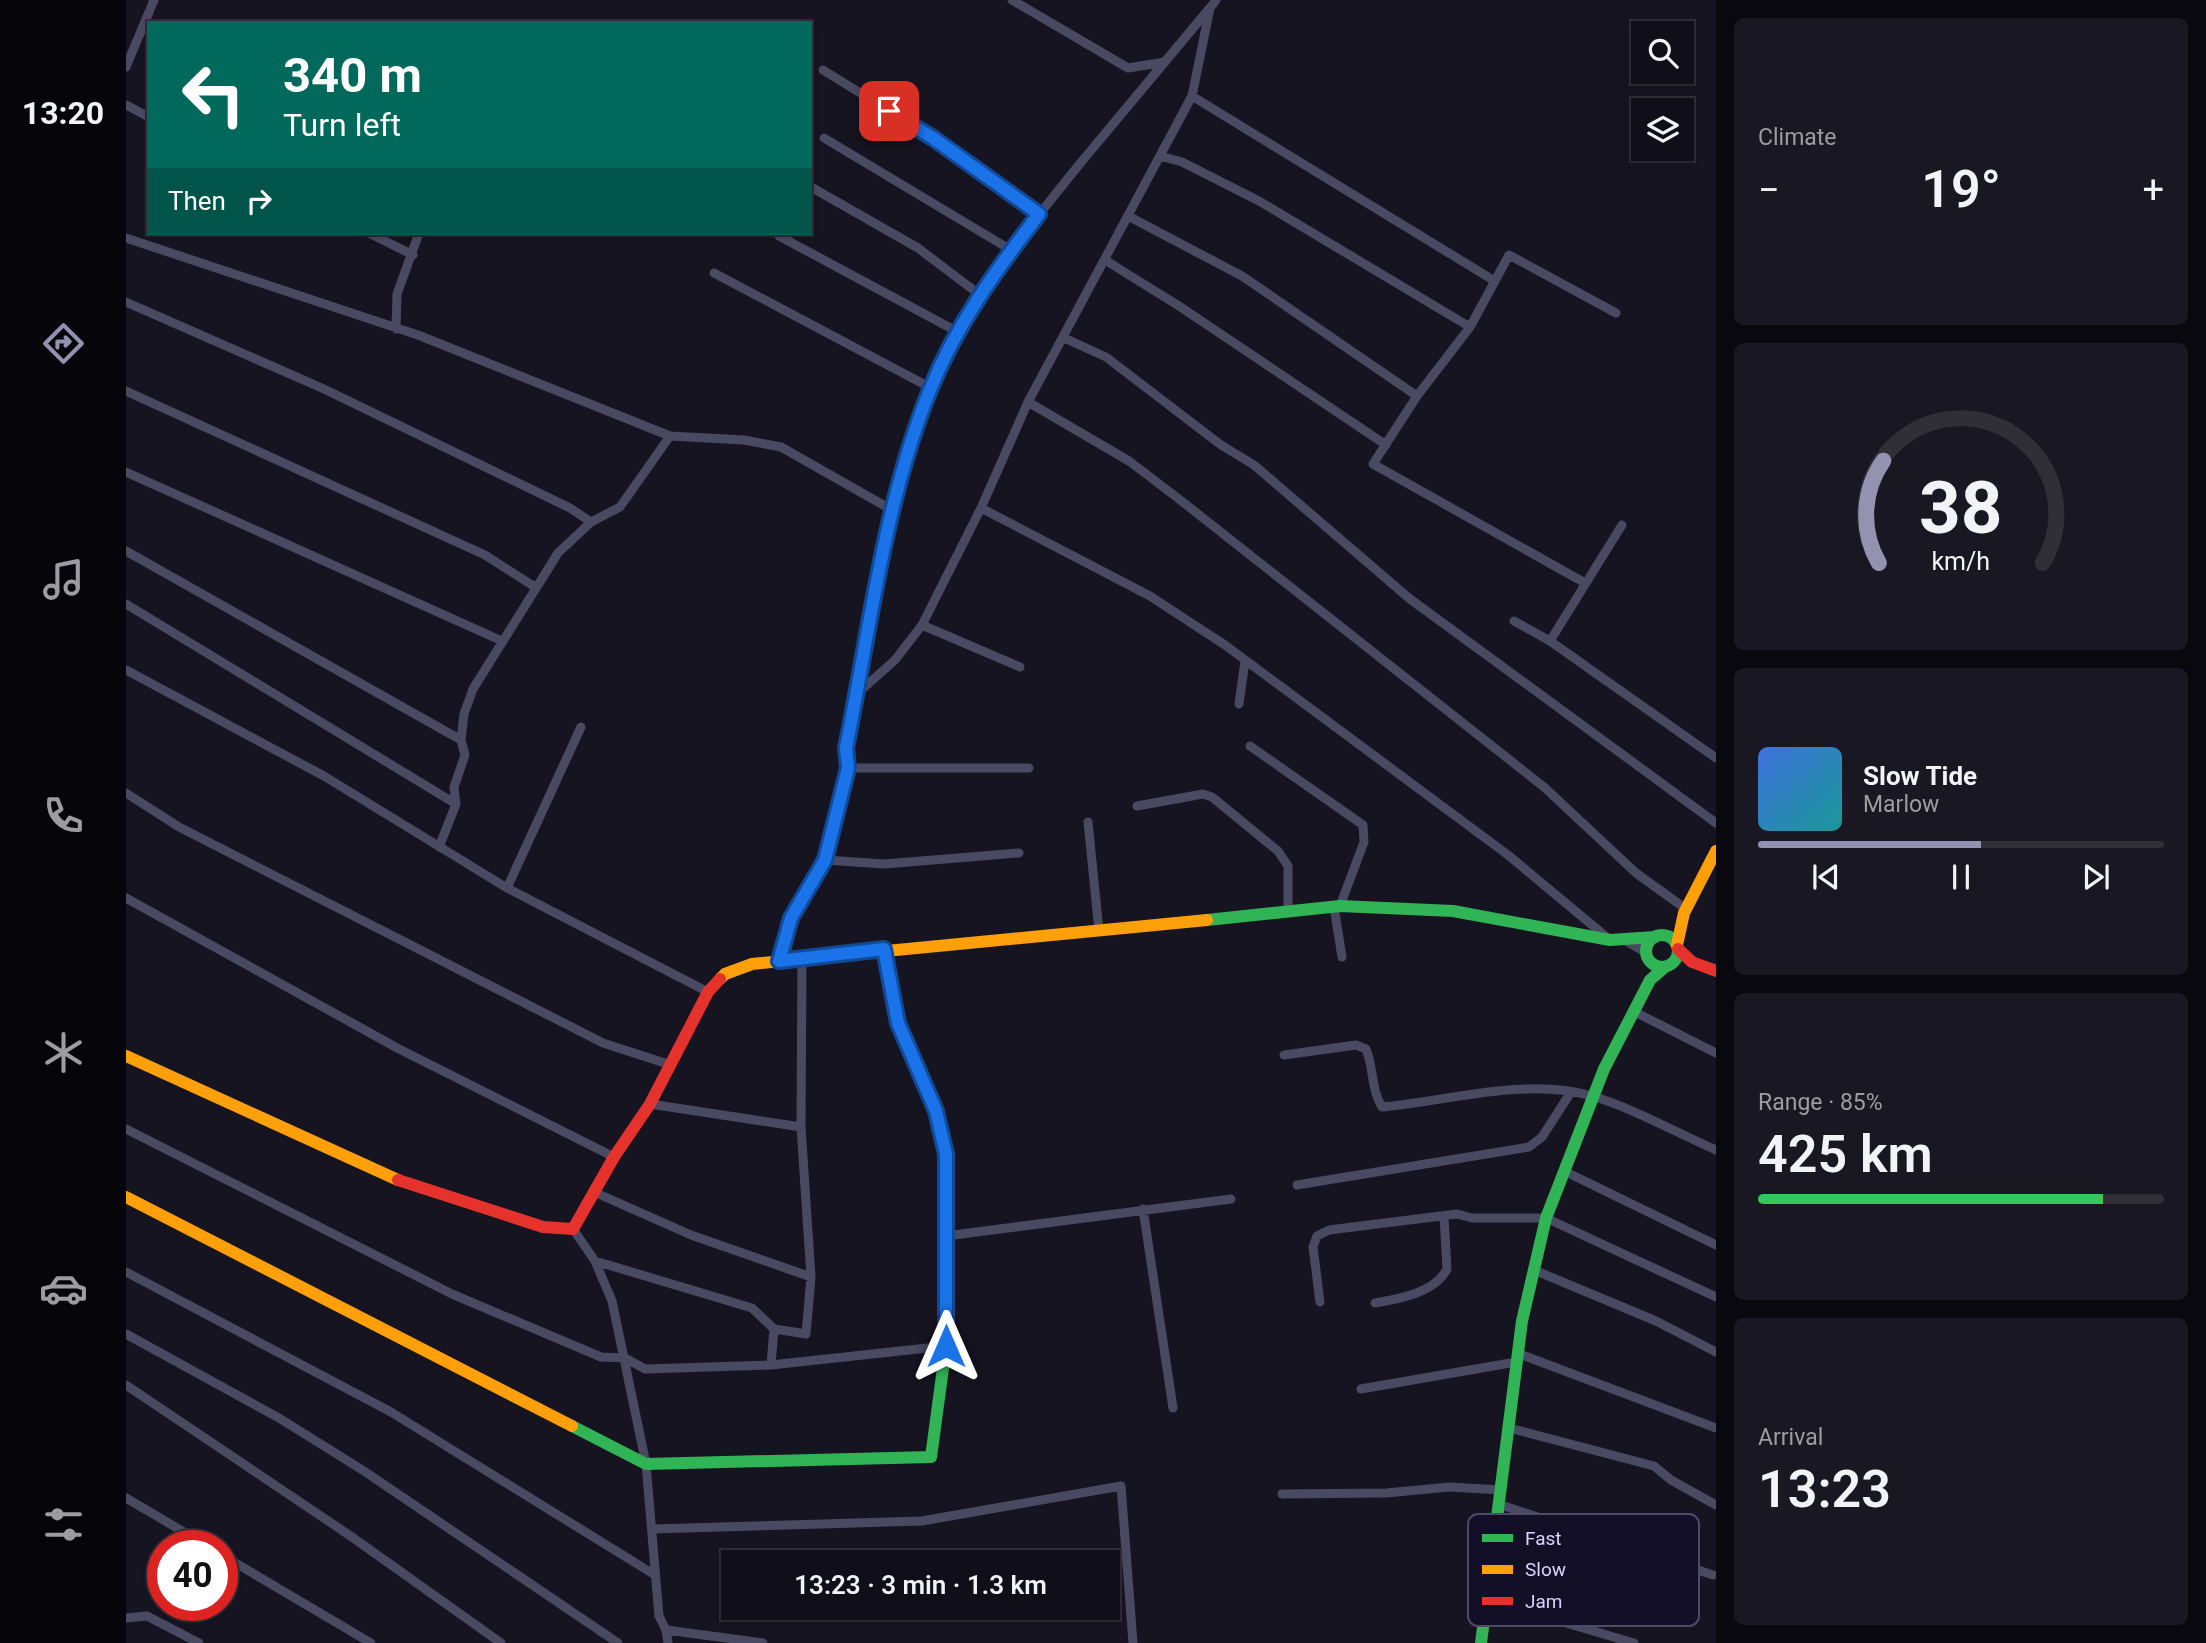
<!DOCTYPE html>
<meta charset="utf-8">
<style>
body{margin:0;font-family:Roboto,sans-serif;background:#191822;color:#f1f3f6;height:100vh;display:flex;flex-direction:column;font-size:26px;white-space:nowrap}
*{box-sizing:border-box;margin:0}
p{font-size:23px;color:#9c9ca2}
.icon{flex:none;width:38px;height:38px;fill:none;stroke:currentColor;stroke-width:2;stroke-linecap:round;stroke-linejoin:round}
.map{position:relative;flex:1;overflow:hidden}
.sheet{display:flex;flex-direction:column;gap:18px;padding:18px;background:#09080e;width:490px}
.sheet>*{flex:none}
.guide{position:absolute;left:21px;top:21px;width:665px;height:214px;border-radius:0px;box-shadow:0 2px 5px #0004,0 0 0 2px #302f38;background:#00695c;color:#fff;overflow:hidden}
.fabs{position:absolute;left:1505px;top:21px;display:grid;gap:14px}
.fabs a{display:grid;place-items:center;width:63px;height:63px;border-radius:0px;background:#100f19;box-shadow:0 2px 5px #0004,0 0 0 2px #302f38;font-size:35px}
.speed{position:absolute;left:21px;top:1530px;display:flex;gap:14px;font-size:35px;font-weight:700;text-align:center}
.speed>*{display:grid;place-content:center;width:91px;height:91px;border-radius:50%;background:#100f19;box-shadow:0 2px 5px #0004,0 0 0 2px #302f38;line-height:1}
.speed .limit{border:10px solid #d22;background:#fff;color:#111}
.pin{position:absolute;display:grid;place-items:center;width:60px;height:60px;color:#fff;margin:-30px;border-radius:14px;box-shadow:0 4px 10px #0006}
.me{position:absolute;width:77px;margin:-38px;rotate:0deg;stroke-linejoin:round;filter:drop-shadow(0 0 5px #0008)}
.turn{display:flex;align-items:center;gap:24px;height:147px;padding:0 21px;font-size:32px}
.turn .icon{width:91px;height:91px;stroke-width:2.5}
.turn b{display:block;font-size:49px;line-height:60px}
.then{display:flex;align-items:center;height:66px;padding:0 21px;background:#0003;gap:14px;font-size:26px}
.big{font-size:52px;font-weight:600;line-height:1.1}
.sheet .card{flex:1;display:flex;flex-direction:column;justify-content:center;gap:10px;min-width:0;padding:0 24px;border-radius:10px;background:#191822}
.sheet .dial{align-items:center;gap:0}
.dial svg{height:182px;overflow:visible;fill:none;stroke:#302f38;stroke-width:7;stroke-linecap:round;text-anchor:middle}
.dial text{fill:#f1f3f6;stroke:none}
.song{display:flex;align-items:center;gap:21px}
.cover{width:84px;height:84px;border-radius:10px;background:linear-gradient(135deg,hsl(220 70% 55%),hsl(180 70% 35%))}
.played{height:7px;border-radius:4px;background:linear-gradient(90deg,#9591b1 55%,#302f38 55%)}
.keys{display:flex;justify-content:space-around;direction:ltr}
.heat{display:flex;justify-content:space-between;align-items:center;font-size:38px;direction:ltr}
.charge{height:10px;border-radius:5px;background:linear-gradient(90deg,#34c759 85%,#302f38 0)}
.trip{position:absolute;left:595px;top:1550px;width:399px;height:70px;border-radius:0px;background:#100f19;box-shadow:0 2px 5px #0004,0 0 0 2px #302f38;font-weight:600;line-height:70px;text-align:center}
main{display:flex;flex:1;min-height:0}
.dock{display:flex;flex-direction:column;width:126px;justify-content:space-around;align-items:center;background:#06060a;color:#9c9ca2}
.dock .icon{width:49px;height:49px}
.dock .on{color:#9591b1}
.dock b{font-size:32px;color:#f1f3f6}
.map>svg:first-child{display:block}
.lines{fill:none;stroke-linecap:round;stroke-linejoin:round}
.street{stroke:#4a4962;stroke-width:9}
.fast{stroke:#30b455;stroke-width:12}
.slow{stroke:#ff9f0a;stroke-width:12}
.jam{stroke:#e5322d;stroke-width:12}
.route-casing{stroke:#114b97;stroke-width:18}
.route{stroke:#1a73e8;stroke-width:12}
.key{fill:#130f26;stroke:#4e4a67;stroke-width:2}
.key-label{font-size:19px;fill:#d9d4ff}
</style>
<main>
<nav class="dock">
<b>13:20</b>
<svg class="icon on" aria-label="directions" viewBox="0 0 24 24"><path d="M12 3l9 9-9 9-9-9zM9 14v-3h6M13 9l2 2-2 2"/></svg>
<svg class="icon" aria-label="music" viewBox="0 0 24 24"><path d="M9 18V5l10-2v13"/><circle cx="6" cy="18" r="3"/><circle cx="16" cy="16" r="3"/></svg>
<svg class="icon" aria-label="phone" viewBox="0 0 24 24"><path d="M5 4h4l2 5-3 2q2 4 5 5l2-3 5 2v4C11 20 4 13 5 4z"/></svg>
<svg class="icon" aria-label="climate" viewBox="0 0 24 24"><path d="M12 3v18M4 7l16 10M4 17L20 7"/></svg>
<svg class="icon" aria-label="car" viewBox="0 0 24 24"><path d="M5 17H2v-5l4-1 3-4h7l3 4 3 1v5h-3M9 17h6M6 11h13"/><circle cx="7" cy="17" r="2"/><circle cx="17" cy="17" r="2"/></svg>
<svg class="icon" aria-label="filters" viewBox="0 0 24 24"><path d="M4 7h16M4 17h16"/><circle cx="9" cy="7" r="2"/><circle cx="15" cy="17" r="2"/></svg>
</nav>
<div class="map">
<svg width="1590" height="1643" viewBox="0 0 1590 1643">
<rect width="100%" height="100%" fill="#161421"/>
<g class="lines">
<path class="street" d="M886 0 1002 68 1039 62
M0 67 28 0
M697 70 807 138 913 214
M1066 96 1367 280
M0 105 23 117
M698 138 885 250
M1034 156 1056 162 1133 201 1344 327
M685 187 792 248 854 295
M1002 216 1116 276 1291 396
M243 233 287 255
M653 236 832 332
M0 238 292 335 544 436 618 440 655 447 766 510
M979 260 1053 306 1260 445
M588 273 805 388
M0 302 198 389 444 508 465 522
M270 329 271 294 293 233
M938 338 980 357 1095 445 1128 465 1284 599 1590 823
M0 391 359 555 409 587
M902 402 1003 461 1053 499 1418 787 1510 873 1560 909
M0 472 376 641
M855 508 1024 596 1099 645 1382 855 1483 939
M1496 525 1424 641 1590 758
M0 551 335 740
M1459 583 1247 464 1291 396 1344 327 1383 255 1490 313
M0 604 330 804 313 847
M1388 621 1424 641
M796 625 894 667
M0 670 198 776 381 888 582 992
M732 693C752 591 764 485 804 389 840 303 899 231 957 160 999 110 1041 59 1083 9
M1113 704 1119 661
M1124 746 1237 825 1238 842 1214 906
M721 768H903
M0 793 53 827 477 1043 545 1065
M330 804 328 787 339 755 335 740 338 714 347 689 432 553 465 522 494 507 544 436
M1011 806 1077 794 1086 797 1152 851 1162 866V909
M962 822 973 931
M699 860 758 864 893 853
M381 888 455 727
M0 898 273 1049 488 1157
M1208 907 1216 957
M1500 941 1521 953
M653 961 665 918 699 860 721 768 720 748 732 693 769 660 796 625 855 508 902 402 1066 96 1084 8 1090 0
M1507 1011 1590 1053
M1158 1055 1230 1045 1240 1049C1248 1068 1245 1090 1256 1107 1323 1101 1400 1077 1466 1096 1507 1108 1551 1133 1590 1150
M524 1104 675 1127
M0 1129 326 1294 475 1357 499 1358 519 1369 645 1365 820 1346
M1438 1171 1590 1245
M1171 1185 1403 1147 1416 1137 1445 1092
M468 1192 565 1235 685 1277
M1017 1209 1047 1408
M447 1229 469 1261 486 1301 520 1464 533 1616 540 1630 542 1643
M820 1236 1105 1199
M469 1261 626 1308 648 1329
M1408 1270 1530 1321 1590 1352
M0 1272 265 1412 529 1575
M1194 1302 1187 1247 1191 1236 1203 1230 1331 1214 1346 1218H1420L1590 1297
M1249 1303C1272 1299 1309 1293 1321 1269L1318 1216
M0 1334 153 1418 238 1471 492 1643
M1391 1353 1590 1428
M645 1365 648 1329 680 1334 685 1277 675 1127 676 958
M0 1385 226 1537 375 1643
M1235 1389 1390 1362
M1383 1428 1528 1466 1545 1480 1590 1505
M1156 1494 1260 1493 1323 1487 1376 1490
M0 1498 80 1545
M1375 1505 1587 1575
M526 1529 796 1521 995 1486 1007 1643
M96 1555 245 1643
M1362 1600 1508 1643
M0 1618 21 1616 73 1643
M540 1630 637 1643"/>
<path class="fast" d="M1081 920 1214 906 1327 911 1484 940 1529 937
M1520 951a16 16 0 1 1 32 0a16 16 0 1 1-32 0Z
M446 1426 520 1464 805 1457 820 1346 819 1150
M1355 1643 1396 1321 1420 1218 1478 1069 1524 980 1539 967"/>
<path class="slow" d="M1551 945 1558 913 1590 851
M594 979 599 974 626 964 1081 920
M0 1056 272 1180
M0 1197 446 1426"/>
<path class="jam" d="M758 949 772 1023 794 1081 810 1111 819 1150
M1552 949 1566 962 1590 971
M272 1180 417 1227 447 1229 488 1157 524 1104 582 992 594 979"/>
</g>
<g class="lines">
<g class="route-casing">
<path id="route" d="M763 111 807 138 913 214C871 269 830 325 804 390 758 503 744 629 720 748L722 768 699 860 665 918 653 961 758 949 772 1023 810 1111 820 1154V1346"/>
</g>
<use href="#route" class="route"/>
</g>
<rect x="1342" y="1514" width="231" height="112" rx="10" class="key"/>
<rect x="1356" y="1534" width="31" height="8" fill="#30b455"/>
<rect x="1356" y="1565" width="31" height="9" fill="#ff9f0a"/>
<rect x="1356" y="1597" width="31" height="8" fill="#e5322d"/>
<g class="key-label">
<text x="1399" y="1545">Fast</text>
<text x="1399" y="1576">Slow</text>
<text x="1399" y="1608">Jam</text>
</g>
</svg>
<div class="fabs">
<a><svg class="icon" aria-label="search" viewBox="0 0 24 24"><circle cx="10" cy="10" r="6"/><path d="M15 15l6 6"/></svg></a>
<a><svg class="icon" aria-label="layers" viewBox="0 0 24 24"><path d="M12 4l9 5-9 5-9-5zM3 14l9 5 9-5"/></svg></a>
</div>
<div class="speed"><div class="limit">40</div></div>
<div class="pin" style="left:763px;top:111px;background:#d93025"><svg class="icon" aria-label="arrive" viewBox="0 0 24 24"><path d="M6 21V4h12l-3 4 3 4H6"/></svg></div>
<svg class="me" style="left:820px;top:1346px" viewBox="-20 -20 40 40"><path d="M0-17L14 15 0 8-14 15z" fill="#1a73e8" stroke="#fff" stroke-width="4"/></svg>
<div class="trip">13:23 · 3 min · 1.3 km</div>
<div class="guide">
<div class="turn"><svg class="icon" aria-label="left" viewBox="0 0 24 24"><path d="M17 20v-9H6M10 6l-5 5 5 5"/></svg><div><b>340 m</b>Turn left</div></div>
<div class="then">Then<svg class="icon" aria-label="right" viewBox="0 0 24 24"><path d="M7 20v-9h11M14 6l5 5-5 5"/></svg></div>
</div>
</div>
<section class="sheet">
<div class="card"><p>Climate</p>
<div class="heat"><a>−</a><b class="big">19°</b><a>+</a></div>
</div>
<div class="card dial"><svg viewBox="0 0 100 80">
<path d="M14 69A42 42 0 1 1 86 69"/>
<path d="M14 69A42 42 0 0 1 16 24" stroke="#9591b1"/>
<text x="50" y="56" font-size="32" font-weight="700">38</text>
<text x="50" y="72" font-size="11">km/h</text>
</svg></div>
<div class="card">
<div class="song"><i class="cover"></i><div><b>Slow Tide</b><p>Marlow</p></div></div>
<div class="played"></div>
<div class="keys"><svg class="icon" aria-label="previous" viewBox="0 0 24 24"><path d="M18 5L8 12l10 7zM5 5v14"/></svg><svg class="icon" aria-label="pause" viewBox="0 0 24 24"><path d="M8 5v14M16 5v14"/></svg><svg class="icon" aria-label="next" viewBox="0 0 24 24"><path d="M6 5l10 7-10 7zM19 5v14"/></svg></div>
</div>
<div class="card"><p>Range · 85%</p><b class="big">425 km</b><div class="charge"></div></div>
<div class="card"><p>Arrival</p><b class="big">13:23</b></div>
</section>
</main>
